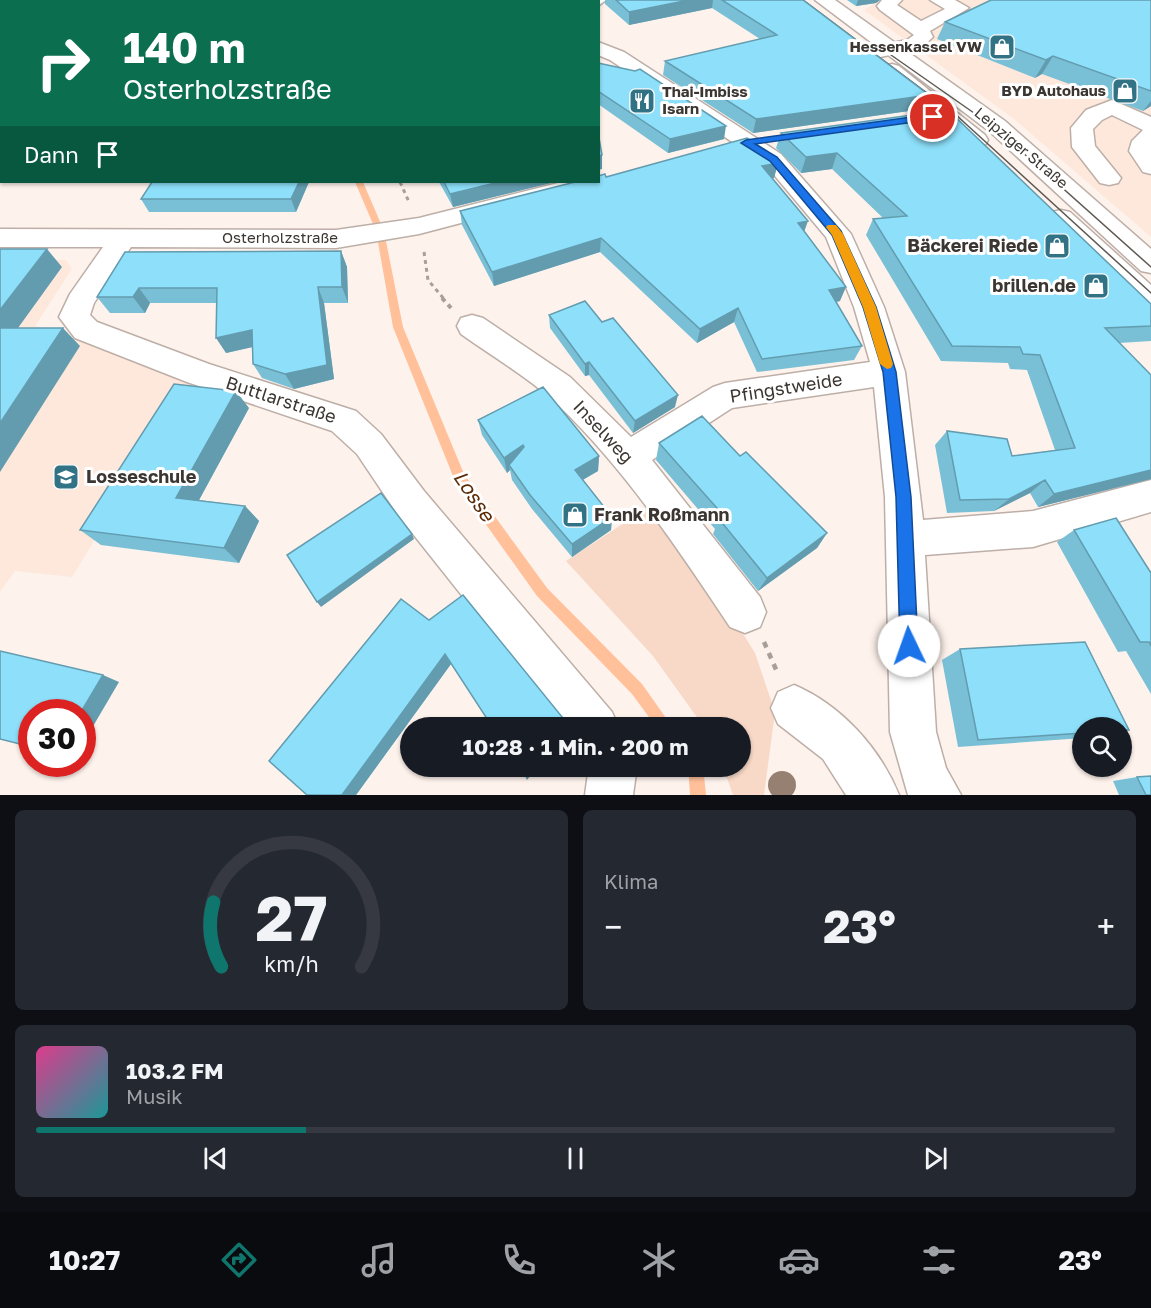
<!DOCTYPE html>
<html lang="de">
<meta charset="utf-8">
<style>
body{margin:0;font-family:"Golos Text",sans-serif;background:#242831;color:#f1f3f6;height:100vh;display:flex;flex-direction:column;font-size:22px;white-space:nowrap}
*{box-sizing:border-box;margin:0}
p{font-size:20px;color:#9ea1a6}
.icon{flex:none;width:33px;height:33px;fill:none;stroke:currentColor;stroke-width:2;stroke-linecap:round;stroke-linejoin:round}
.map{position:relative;height:795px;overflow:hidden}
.sheet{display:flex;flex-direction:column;gap:15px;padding:15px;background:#0d0f14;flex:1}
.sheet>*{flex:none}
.top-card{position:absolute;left:0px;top:0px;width:600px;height:183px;box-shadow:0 2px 4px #0004;background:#0b6e4f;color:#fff;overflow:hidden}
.tools{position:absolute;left:1072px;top:717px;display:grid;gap:12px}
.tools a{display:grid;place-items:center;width:60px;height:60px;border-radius:50%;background:#171b24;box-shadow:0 2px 4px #0004;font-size:30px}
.speed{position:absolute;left:18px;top:699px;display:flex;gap:12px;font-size:30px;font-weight:700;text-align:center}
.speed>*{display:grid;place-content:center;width:78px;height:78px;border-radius:50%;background:#171b24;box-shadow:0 2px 4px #0004;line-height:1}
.speed .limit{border:9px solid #d22;background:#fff;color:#111}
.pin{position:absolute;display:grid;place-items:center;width:51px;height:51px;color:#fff;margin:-26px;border:3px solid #fff;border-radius:50%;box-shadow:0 2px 6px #0007}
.me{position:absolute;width:66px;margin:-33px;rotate:357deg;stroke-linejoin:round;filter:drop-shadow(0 0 4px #0008)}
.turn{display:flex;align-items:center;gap:21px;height:126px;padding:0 24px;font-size:27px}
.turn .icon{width:78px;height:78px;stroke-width:2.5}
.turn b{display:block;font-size:42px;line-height:51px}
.then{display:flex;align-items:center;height:57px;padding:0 24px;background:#0003;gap:12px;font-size:22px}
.big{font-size:45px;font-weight:700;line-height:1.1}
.sheet .tile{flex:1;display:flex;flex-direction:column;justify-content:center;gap:9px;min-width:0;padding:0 21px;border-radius:9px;background:#242831}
.sheet .dial{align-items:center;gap:0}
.dial svg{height:156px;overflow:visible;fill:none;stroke:#363941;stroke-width:7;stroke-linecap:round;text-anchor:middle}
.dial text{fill:#f1f3f6;stroke:none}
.song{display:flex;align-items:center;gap:18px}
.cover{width:72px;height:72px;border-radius:9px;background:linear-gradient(135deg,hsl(330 70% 55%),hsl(180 70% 35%))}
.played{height:6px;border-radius:3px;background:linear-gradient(90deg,#0f766e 25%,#363941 25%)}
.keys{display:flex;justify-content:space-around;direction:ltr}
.heat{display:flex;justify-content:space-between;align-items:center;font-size:33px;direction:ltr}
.sheet .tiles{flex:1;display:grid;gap:15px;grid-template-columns:1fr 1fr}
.tile:last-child{grid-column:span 2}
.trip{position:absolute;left:400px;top:717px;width:351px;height:60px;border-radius:30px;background:#171b24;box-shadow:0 2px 4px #0004;font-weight:700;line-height:60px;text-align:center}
.dock{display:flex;height:96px;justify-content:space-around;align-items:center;background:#090b0e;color:#9ea1a6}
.dock .icon{width:42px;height:42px}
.dock .on{color:#0f766e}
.dock b{font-size:27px;color:#f1f3f6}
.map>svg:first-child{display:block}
.built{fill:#fee8db}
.green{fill:#f8d8c6}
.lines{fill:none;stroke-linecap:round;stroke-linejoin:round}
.stream{fill:#ffc09a;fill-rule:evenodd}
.minor-casing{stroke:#bdafa7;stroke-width:3}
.major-casing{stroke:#bdafa7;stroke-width:3}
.path-far2{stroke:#a79f99;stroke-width:3;stroke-dasharray:4 4;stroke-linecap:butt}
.path-far1{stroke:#a79f99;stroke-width:4;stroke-dasharray:4.5 4.5;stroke-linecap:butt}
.path{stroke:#a79f99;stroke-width:4.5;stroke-dasharray:6 6;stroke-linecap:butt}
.minor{fill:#fff;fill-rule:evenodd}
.major{fill:#fff;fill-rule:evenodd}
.tram{stroke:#5f5954;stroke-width:1.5}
.tree{fill:#968072}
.wall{fill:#79c0d7}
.shaded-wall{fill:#639caf}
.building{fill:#8ddffa;stroke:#639caf;stroke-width:1.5}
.route{fill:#1a73e8;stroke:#114b97;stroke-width:1.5}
.slow{fill:#f59e0b}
.labels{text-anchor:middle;stroke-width:6;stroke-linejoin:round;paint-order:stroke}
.far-poi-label{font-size:15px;font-weight:bold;fill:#3b3632;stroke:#fff;text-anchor:end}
.far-street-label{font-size:15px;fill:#3b3632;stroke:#fff}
.poi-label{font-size:18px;font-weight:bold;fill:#3b3632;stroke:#fff;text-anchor:end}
.street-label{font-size:18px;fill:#3b3632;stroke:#fff}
.water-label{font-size:20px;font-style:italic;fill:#5c2c06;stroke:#fff}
</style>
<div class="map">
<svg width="1151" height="795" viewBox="0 0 1151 795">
<rect width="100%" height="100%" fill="#fef2ec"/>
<path class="built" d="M880 0H1151V237L1014 119 864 10Z
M0 259 66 260 72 269 35 326 81 341 190 384 72 577 15 571 0 592Z"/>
<path class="green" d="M647 508 724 603 755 653 775 712 764 795H733L723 767 741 766V728L704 727 653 656 566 561Z"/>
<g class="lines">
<path class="stream" d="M283 0H289L282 2Z
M355 182H363L384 231 403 327 464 474 547 588 642 684 673 728H657L632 694 537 596 455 481 393 327 376 231Z
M688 766H703L706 795H690Z"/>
<g class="minor-casing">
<path id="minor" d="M369 0H387V2H369Z
M585 0H606L598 6V2Z
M882 0H902L897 5 921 21 945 9 930 0H955L969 8 930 31 933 37 920 49 870 59 863 57 860 53 863 49 907 40 914 35 880 10 877 6Z
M598 42 624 52 781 154 851 234 884 307 905 372 923 520 1033 511 1151 480V512L1033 547 925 555 936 732 946 768 961 795H908L890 732 885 497 874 387 732 408 652 460 760 597 766 612 760 627 745 633 730 627C678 549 625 469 557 404 528 377 493 357 461 334L457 326 461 318 472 315 483 318 570 377 631 437 713 387 725 383 870 362 854 307 826 237 765 164 610 60 598 55Z
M1112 100 1151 117V174L1143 172 1129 151 1132 141 1143 130 1112 115 1102 120 1093 129 1095 146 1121 178 1118 183 1109 185 1100 183 1072 147 1071 128 1086 110Z
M598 178 601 182 598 187 419 234 336 248 131 247 94 303 90 315 97 322 209 364 356 411 381 434 424 491 612 712 619 728H567L398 515 357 454 332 431 187 382 75 338 59 317 70 294 103 247H0V229L336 230 419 218 562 182H598Z
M794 685C841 705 880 748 899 795H846L823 759 778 724 771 708 778 692Z
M589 766H637L633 795H585Z"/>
</g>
<g class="major-casing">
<path id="major" d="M815 0H835L1005 121 1151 249V273L1141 271 989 131Z
M892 64 899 66 985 135 988 140 985 145H969L885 74 882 70 885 66Z
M1061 210 1070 212 1151 285V312L1141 309 1052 224 1048 218 1052 212Z"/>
</g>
<path class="path-far2" d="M400 182 409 202
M424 252 428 280 444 299"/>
<path class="path-far1" d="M442 298 451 308"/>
<path class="path" d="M764 642 778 674"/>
<use href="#minor" class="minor"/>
<use href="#major" class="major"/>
<path class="tram" d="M803 0 955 114 1151 293
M891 55 994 127 1151 267"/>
</g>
<circle class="tree" cx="782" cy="785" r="14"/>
<path class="wall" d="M605 0H779L923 109 753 133 663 75 665 61 760 39 712 8 629 25 605 4Z
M847 0H880L876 3 856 6Z
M1151 0V106L1143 111 1042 74 1035 78 937 39 945 22Z
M598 63 724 139 668 153 598 104Z
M948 110 1151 304V341L1119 343 1151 479 1038 507 1030 493 994 511 947 513 935 445 947 431 1012 456 1055 450 1027 370 1010 369 1008 363 941 361 866 235 873 219 883 218 832 169 801 173 776 148 781 133Z
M778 163 774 178H772L804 231 840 301 836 302 862 346 854 360 757 372 734 322 697 343 600 252 494 286 462 225 460 211 606 177Z
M309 182 296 212H149L141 199Z
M439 182H555L453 207Z
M341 251 347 267 348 303H324L334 379 294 389 262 378 253 364 252 347 226 353 217 303H150L145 313H110L97 297 125 252Z
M549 315 602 322 675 407 633 433 589 375 585 376 550 328Z
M249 408 199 500 245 506 259 521 239 563 101 545 80 530Z
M478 420 599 456 598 471 583 480 612 517 611 530 572 557 532 509 512 480 510 470 507 473 482 435Z
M659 443 740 456 827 533 817 548 758 591 713 534 715 529 656 460Z
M1074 530 1151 573V694L1126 651 1118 652 1057 542Z
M401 599 567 723 568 728H493L451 664 356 795H307Z
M960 649 1129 730 1122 731V728H1083V738L958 747 942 660Z
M1137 777 1151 795H1119L1113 781Z"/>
<path class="shaded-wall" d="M70 0H109L110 2H68Z
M689 0H713L712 8 629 25V12Z
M858 0H880L876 3 856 6Z
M1053 56 1042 74 1035 78 1046 60Z
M2 72V100L0 98V74Z
M929 95 923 109 753 133 756 119Z
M1151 101V106L1143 111Z
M726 126 724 139 668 153 670 139Z
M837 153 832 169 801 173 806 157Z
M602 155V169L598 170V156Z
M778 163 774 178 758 180 762 166Z
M299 182H309L296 212 291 199Z
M499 182H555L453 207 450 194Z
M808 221 803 235 798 223Z
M601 238 600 252 494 286 492 272Z
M47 249 62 267 5 346 0 341V310Z
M341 251 347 267 348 303 342 287Z
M318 287 324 303 334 379 294 389 285 374Z
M846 287 840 301 823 304 829 290Z
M139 288 150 303 145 313 133 297Z
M738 308 734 322 697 343 700 329Z
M63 328 80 346 0 472V423Z
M252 330 261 345 226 353 216 338Z
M589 362V375L585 376V364Z
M236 391 249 408 192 513 176 498Z
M678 395 675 407 633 433 635 421Z
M523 445 525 460 509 465 510 470 507 473 504 458Z
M599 456 598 471 575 484V470Z
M1151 470V479L1038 507 1054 494Z
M1045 480 1030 493 994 511 1009 499Z
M245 506 259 521 239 563 224 548Z
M612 517 611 530 572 557V544Z
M827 533 817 548 758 591 767 578Z
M412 534 414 539 321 607 317 602Z
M445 654 451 664 356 795H342Z
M103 675 119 682 82 745V712H81Z
M532 766H538L527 780 525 776Z"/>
<path class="building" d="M2 0H70L68 2H2V72L0 74V2Z
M401 0H539V2H401Z
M616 0H689L629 12Z
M722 0H803L929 95 756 119 665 61 777 35Z
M991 0H1151V91L1053 56 1046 60 945 22Z
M598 63 635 71 640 69 726 126 670 139 598 91Z
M948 110 1151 304V326L1105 328 1151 375V470L1054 494 1045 480 1009 499 960 500 947 431 1007 439 1012 456 1075 448 1040 355 1023 354 1020 347 952 346 873 219 907 216 837 153 806 157 781 133Z
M598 132 602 155 598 156Z
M747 138 767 151 778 163 762 166 808 221 798 223 846 287 829 290 862 346 762 359 738 308 700 329 601 238 492 272 460 211 575 182H598V176L605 174 606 177Z
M152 182H299L291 199H141Z
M444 182H499L450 194Z
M0 249H47L0 310Z
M341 251 342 287H318L327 365 285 374 253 364 252 330 216 338 217 288H139L133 297H97L125 252Z
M585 301 602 322 613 318 678 395 635 421 589 362 585 364 549 315Z
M0 328H63L0 423Z
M174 384 236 391 176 498 245 506 224 548 80 530Z
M543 387 599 456 575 470 612 517 572 544 530 495 509 465 524 447 523 445 504 458 478 420Z
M702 416 740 456 746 452 827 533 767 578 719 519 724 516 659 443Z
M381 493 412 534 317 602 287 555Z
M1116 518 1151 573V646L1149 642H1140L1074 530Z
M463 595 567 723 564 728H493L445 654 342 795H307L269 761 401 599 429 620Z
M1085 642 1129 730H1122V728H1083V733L978 740 960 649Z
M0 651 103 675 81 712H32V747L0 739Z
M519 766H532L525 776Z
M1151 776V795H1146L1137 777Z"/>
<path class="route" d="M933 114 938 117 936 119 755 144 777 157 841 231 876 307 896 372 911 497 918 646 915 652 909 655 903 652 900 646 896 497 883 372 863 307 832 235 770 161 741 143 746 140Z"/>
<path class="slow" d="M828 225H836L843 234 876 307 893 364 891 368 887 369 880 364 863 307 832 235 826 227Z"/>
<defs>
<g id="shop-square" transform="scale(1.35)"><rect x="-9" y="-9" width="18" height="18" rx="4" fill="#317285" stroke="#fff"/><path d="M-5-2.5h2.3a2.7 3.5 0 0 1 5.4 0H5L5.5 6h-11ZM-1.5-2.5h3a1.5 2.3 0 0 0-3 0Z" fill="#fff"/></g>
<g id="restaurant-square" transform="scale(1.35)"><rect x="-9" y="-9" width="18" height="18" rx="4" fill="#317285" stroke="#fff"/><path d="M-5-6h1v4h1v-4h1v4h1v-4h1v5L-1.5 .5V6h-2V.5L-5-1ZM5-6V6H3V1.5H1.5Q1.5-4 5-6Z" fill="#fff"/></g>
<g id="school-square" transform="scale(1.35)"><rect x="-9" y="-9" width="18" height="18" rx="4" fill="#317285" stroke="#fff"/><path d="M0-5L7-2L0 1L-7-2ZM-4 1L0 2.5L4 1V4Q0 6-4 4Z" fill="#fff"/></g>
</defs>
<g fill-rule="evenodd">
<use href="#shop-square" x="1002" y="47"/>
<use href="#shop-square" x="1125" y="91"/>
<use href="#restaurant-square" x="642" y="101"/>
<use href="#shop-square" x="1057" y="246"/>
<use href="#shop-square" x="1096" y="286"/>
<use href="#school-square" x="66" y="477"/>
<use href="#shop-square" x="575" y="515"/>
</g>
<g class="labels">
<g class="far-poi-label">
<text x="982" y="52">Hessenkassel VW</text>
<text x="1106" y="96">BYD Autohaus</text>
<text x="662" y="97" text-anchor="start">Thai-Imbiss<tspan x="662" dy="17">Isarn</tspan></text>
</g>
<g class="far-street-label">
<text transform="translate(1021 148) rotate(40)" y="5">Leipziger Straße</text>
<text x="280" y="243">Osterholzstraße</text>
</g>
<g class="poi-label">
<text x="1038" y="252">Bäckerei Riede</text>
<text x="1076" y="292">brillen.de</text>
<text x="86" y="483" text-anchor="start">Losseschule</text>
<text x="594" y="521" text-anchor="start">Frank Roßmann</text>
</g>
<g class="street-label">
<text transform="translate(786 388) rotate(-9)" y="6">Pfingstweide</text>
<text transform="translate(281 400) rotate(18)" y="6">Buttlarstraße</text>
<text transform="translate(603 432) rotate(47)" y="6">Inselweg</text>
</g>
<g class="water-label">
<text transform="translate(474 496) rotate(56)" y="7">Losse</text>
</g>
</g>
</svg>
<div class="tools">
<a><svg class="icon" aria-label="search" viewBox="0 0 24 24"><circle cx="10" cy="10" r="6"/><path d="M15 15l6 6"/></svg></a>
</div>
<div class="speed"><div class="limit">30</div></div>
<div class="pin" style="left:933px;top:117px;background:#d93025"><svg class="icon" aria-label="arrive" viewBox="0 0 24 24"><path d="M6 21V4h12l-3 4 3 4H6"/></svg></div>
<svg class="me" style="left:909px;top:646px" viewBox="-20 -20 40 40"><circle r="19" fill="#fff"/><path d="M0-13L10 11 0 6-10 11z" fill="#1a73e8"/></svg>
<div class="trip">10:28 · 1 Min. · 200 m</div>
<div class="top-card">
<div class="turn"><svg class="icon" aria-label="right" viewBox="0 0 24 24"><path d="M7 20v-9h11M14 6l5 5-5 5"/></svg><div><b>140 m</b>Osterholzstraße</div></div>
<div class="then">Dann<svg class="icon" aria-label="arrive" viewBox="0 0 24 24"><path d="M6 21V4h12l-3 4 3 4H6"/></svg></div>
</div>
</div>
<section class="sheet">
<div class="tiles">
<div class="tile dial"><svg viewBox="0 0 100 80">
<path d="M14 69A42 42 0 1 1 86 69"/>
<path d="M14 69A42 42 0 0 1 10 36" stroke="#0f766e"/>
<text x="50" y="56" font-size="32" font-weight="700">27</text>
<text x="50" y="72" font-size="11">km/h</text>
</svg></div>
<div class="tile"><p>Klima</p>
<div class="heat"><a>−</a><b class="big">23°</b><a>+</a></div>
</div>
<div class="tile">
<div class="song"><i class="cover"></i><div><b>103.2 FM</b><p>Musik</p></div></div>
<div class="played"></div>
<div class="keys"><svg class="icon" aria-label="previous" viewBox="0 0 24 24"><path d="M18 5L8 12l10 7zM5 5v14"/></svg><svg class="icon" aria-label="pause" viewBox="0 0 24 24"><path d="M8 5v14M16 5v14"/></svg><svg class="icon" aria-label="next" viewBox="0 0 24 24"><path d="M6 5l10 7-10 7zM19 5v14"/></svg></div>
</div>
</div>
</section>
<nav class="dock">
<b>10:27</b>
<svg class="icon on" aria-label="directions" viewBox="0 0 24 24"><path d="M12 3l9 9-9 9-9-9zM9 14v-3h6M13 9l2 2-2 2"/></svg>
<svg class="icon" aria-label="music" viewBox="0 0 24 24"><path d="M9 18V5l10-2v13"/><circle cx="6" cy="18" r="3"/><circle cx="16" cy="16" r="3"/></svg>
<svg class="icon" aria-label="phone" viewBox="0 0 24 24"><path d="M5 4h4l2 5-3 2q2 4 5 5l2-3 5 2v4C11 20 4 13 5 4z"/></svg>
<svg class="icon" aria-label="climate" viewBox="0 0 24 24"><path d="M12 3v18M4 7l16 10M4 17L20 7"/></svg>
<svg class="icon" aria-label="car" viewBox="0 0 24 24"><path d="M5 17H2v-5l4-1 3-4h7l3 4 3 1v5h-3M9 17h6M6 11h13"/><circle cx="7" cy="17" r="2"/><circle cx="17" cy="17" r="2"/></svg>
<svg class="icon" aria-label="filters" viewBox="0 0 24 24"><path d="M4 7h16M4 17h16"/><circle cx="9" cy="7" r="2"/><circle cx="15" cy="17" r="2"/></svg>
<b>23°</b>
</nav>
